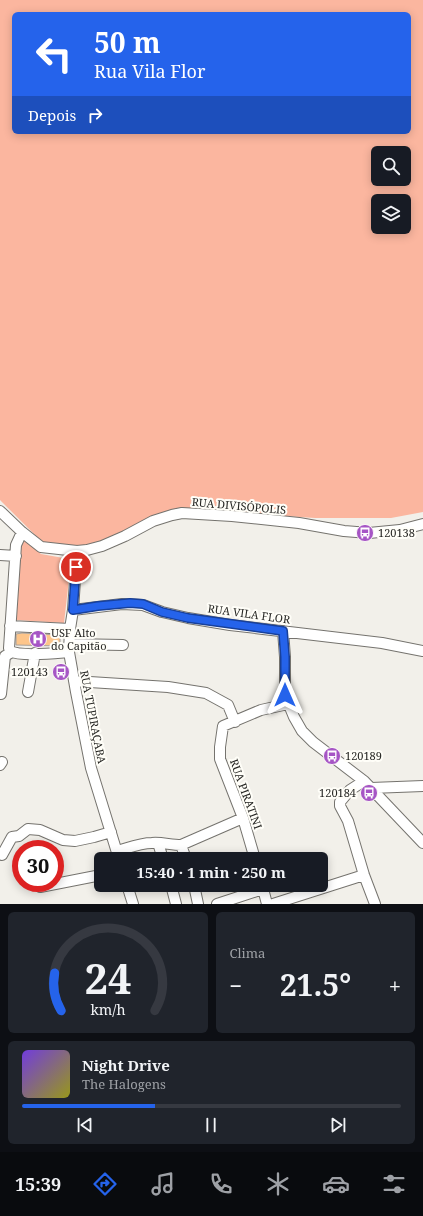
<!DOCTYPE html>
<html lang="pt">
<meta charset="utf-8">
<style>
body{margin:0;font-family:"Noto Serif",serif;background:#20242c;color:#f1f3f6;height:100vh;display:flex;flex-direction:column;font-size:15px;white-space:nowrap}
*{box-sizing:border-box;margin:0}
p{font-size:13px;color:#9ea1a6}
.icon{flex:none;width:22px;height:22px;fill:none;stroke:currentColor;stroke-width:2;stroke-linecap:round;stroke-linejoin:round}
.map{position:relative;height:904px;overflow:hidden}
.sheet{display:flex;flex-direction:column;gap:8px;padding:8px;background:#0d0f14;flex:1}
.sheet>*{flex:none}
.hud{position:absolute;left:12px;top:12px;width:399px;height:122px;border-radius:6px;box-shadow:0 2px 10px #0003;background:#2563eb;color:#fff;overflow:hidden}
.fabs{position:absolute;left:371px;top:146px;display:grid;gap:8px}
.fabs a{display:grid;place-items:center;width:40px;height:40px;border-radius:6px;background:#171b24;box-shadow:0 2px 10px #0003;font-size:20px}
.speed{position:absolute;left:12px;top:840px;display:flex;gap:8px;font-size:20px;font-weight:700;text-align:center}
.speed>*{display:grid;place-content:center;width:52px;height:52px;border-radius:50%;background:#171b24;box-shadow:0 2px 10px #0003;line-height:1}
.speed .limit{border:6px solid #d22;background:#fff;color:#111}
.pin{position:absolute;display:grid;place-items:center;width:34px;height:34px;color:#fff;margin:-17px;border:2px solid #fff;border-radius:50%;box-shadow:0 1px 4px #0007}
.me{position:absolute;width:44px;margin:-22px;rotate:0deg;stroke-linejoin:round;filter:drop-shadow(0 0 3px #0008)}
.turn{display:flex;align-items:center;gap:14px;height:84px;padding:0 16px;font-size:18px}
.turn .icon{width:52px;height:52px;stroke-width:2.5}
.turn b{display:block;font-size:28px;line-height:34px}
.then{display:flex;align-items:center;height:38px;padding:0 16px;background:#0003;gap:8px;font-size:15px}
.big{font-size:30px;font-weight:700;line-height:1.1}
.sheet .tile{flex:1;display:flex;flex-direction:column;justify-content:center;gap:6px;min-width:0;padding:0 14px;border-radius:6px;background:#20242c}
.sheet .dial{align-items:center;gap:0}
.dial svg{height:104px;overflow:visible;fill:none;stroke:#363941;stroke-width:7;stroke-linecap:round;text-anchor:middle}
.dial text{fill:#f1f3f6;stroke:none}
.song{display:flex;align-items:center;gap:12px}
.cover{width:48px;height:48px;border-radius:6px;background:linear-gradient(135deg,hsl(260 70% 55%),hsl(60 70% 35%))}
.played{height:4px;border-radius:2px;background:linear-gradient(90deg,#2563eb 35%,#363941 35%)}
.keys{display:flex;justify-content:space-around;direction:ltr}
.heat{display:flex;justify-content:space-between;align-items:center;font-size:22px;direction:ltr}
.sheet .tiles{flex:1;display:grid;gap:8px;grid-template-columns:1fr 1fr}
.tile:last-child{grid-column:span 2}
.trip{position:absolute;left:94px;top:852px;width:234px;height:40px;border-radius:6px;background:#171b24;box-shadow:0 2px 10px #0003;font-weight:700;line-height:40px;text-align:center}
.menu{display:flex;height:64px;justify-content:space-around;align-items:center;background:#090b0e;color:#9ea1a6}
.menu .icon{width:28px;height:28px}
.menu .on{color:#2563eb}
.menu b{font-size:18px;color:#f1f3f6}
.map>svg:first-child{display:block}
.green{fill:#fbb69f;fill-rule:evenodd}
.building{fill:#fdc58a;stroke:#a6a19d}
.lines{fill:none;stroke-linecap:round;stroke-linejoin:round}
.street-casing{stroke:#75736e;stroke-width:12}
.street{stroke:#fff;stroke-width:10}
.route-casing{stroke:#184099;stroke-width:10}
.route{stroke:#2563eb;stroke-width:7}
.labels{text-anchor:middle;stroke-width:4;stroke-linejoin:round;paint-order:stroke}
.street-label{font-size:11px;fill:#272724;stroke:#fffef8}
.poi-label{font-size:11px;fill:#272724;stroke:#fffef8;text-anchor:start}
</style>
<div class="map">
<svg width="423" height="904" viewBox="0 0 423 904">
<rect width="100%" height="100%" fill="#f2f0ea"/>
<path class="green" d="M0 0H423V512L391 518H315L175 509 124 538 89 552 48 548 0 500ZM14 14H409V132H14ZM378 153H404V179H378ZM378 201H404V227H378Z
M25 538 41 554 69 559 71 561 64 623 15 620 18 548Z"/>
<path class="building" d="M22 633 60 635V646L16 645V634Z"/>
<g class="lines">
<g class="street-casing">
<path id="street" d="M0 511 22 532 41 547 77 551 87 550 102 546 125 536 153 521 172 515 182 513 232 516 299 523 344 531 369 533 400 530 423 524
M22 532 16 545 9 648 10 651C21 657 56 653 69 652
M77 551 73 610 70 629 69 652 76 692 91 768 119 859
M0 555 16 556
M73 610 122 604 143 605 162 612 188 618 230 625 382 643 423 651
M10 626 70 629
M283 631 285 657V695L294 717 302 731 313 742 364 781 423 843
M69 644 123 645
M74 681 168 687 206 693 228 705 235 722
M28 692 35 653
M1 694 5 656 12 652
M0 765 2 762
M364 781 350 790 340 802V806L348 821 364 875 375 904
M371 788 423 786
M158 843 163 859
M181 845 186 859
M117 851C128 848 140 843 152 843 161 842 171 845 181 845L243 818
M0 853 2 855 12 837 19 836 28 829 40 830 63 840 75 841 94 837 111 832
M255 859 243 818 220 759V747L223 726 261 710 288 704
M127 885 133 904
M171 885 176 904
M194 885 198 904
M262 885 267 904
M40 887 101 875
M217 904 263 889
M273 904 364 875"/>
</g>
<use href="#street" class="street"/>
</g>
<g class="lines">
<g class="route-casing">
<path id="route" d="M76 567 73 610 98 606 130 603 143 604 162 612 188 618 283 631 285 657V695"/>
</g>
<use href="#route" class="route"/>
</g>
<defs>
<g id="bus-disc" transform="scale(0.9)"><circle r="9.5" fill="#a655c5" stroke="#fffef8"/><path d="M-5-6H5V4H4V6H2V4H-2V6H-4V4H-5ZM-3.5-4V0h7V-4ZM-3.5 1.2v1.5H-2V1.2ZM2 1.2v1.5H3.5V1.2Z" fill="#fff"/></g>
<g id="hospital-disc" transform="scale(0.9)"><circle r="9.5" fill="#a655c5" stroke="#fffef8"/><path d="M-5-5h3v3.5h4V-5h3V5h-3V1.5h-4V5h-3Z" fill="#fff"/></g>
</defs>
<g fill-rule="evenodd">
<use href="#bus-disc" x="365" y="533"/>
<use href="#hospital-disc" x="38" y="639"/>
<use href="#bus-disc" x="61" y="672"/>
<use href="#bus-disc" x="332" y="756"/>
<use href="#bus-disc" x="369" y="793"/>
</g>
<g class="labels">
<g class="street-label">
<text transform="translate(239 506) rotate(5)" y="4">RUA DIVISÓPOLIS</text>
<text transform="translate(249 614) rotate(8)" y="4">RUA VILA FLOR</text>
<text transform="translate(93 717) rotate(79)" y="4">RUA TUPIRAÇABA</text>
<text transform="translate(246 794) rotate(70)" y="4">RUA PIRATINI</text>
</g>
<g class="poi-label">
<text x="378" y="537">120138</text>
<text x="51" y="637">USF Alto<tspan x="51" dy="13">do Capitão</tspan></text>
<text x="48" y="676" text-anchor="end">120143</text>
<text x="345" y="760">120189</text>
<text x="356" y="797" text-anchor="end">120184</text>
</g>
</g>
</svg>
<div class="fabs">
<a><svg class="icon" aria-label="search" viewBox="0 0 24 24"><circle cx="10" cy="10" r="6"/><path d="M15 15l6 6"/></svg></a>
<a><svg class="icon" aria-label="layers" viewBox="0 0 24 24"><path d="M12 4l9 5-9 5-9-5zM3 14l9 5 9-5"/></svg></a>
</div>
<div class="speed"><div class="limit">30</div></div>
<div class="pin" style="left:76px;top:567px;background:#d93025"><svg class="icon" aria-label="arrive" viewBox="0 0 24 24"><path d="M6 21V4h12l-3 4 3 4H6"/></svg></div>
<svg class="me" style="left:285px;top:695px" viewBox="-20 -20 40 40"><path d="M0-17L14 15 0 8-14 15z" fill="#2563eb" stroke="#fff" stroke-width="4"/></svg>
<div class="trip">15:40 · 1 min · 250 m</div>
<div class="hud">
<div class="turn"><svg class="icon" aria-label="left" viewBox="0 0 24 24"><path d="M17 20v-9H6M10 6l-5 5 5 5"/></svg><div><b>50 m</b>Rua Vila Flor</div></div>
<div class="then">Depois<svg class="icon" aria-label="right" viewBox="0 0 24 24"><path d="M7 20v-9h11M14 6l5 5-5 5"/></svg></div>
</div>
</div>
<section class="sheet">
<div class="tiles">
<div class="tile dial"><svg viewBox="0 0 100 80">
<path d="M14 69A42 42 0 1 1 86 69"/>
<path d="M14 69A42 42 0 0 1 9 40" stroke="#2563eb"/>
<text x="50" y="56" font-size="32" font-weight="700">24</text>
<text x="50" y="72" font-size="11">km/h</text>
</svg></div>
<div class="tile"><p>Clima</p>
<div class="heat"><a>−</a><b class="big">21.5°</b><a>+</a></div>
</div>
<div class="tile">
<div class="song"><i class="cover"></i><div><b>Night Drive</b><p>The Halogens</p></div></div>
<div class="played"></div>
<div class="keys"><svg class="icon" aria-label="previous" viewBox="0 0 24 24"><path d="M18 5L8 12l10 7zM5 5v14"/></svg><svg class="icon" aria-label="pause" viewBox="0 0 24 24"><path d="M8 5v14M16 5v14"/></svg><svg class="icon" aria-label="next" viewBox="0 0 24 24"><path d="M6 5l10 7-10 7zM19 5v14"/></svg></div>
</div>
</div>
</section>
<nav class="menu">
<b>15:39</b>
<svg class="icon on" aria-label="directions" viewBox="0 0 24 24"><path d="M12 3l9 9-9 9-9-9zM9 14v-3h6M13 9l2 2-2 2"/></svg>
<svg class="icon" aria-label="music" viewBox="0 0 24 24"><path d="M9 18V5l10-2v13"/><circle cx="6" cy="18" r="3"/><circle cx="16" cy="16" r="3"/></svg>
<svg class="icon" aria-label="phone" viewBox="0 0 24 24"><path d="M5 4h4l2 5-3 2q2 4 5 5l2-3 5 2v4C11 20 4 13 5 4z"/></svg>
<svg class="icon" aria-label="climate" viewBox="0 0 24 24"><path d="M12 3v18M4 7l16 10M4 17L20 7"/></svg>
<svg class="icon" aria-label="car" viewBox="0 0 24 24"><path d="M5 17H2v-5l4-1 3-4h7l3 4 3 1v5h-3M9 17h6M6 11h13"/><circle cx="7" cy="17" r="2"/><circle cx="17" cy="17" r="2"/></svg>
<svg class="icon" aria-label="filters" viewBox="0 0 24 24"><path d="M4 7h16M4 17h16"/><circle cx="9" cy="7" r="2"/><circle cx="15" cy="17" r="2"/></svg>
</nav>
